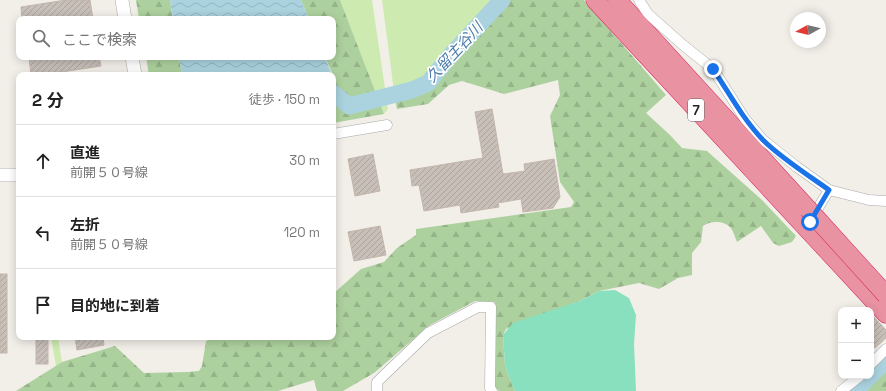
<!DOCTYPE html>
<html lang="ja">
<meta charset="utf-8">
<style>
:root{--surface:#fff;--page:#f2f2f2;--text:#222;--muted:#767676;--line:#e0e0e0}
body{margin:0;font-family:"Space Grotesk","Noto Sans JP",sans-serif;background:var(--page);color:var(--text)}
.controls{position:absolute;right:12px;bottom:12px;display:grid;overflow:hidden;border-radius:8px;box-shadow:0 2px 10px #0003}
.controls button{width:36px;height:36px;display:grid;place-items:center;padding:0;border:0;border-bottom:1px solid var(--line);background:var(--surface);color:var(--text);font:20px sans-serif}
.compass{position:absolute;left:790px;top:12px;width:36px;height:36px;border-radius:50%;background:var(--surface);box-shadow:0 2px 10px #0003;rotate:262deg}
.stop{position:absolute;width:12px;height:12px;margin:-9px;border:3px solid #1a73e8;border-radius:50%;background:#fff}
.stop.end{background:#1a73e8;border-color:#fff;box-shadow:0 1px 4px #0008}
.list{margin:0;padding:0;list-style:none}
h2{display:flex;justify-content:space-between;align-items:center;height:52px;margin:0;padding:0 16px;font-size:17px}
h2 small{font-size:13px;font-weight:400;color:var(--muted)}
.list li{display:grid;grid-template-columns:26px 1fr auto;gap:12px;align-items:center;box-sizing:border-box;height:72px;padding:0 16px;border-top:1px solid var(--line)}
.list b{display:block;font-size:15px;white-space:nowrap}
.list p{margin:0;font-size:13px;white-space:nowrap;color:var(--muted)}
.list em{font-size:13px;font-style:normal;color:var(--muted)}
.icon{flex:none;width:22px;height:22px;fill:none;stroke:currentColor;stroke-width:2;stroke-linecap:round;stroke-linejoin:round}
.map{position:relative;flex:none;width:886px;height:391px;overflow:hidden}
.search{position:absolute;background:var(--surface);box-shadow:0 2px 10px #0003;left:16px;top:16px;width:320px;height:44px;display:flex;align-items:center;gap:10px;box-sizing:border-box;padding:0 14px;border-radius:8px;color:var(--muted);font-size:15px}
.panel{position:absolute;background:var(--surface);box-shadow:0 2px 10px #0003;left:16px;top:72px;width:320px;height:268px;border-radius:8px}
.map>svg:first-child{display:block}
.grass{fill:#cdebb0}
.forest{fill:url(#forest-firs)}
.pitch{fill:#88e0be}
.water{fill:url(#water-waves)}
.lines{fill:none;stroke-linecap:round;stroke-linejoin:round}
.river{stroke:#aad3df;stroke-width:17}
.building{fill:url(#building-hatch);stroke:#c4b6ab}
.minor-casing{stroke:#a9a9a9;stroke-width:11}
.tertiary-casing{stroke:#a9a9a9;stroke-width:14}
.motorway-casing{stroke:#dc2a67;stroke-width:19}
.minor{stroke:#fff;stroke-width:10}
.tertiary{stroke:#fff;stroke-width:13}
.motorway{stroke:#e892a2;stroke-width:18}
.motorway-bridge-casing{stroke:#dc2a67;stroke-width:19;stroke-linecap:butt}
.motorway-bridge{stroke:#e892a2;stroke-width:18}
.route{stroke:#1a73e8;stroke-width:5}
.labels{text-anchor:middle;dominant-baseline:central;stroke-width:3.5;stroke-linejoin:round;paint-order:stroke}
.shield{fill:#fff;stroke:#646464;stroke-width:1}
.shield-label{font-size:13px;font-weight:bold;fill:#222}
.water-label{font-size:15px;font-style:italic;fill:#4a7aab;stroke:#fff}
</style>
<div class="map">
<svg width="886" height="391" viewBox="0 0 886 391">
<defs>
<pattern id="forest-firs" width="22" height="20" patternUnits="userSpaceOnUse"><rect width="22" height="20" fill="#add19e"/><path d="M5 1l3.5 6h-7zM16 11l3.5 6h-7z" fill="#95b388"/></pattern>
<pattern id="water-waves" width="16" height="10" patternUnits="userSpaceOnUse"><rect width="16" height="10" fill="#aad3df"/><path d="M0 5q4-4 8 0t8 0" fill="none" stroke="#92b5bf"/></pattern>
<pattern id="building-hatch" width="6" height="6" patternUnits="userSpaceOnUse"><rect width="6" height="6" fill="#c7bfb8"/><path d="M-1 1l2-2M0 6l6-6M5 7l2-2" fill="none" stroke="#aba49e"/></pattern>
</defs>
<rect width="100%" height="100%" fill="#f2efe9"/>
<g class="grass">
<polygon points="340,0 372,0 388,109 384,114"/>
<polygon points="382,0 492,0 424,79 418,83 410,85 411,96 395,99"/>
<polygon points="51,337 58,337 62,362 56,366"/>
</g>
<g class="forest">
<polygon points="136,0 170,0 173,19 139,19"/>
<polygon points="301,0 340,0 384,114 333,123 333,75 325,57 333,57 333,19 309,19"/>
<path d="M509,0H584L666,95L646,113L670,135L682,148L707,151L762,200L796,236L792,242L779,246L773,243L761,226L737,242C735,237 733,230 730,227C723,220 710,221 703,226L701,242L692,253V275L678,278L659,289L639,283L599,291L580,301L506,329L503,335L505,366L513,387L515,391H499L495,388V302L475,301L430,325L374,373L343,391H317L314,380L278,391H16L62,362L115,346L144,373L187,372L199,371L202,366L206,341L214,337H333V294L361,269L384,262L397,248L416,235V229L571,207L574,202L560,182L550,116L560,95L558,80L504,94L462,81L449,85L428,104L397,109L395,99L413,96L430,87Z"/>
<polygon points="146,57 179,57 182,75 149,75"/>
<polygon points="886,364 886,391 846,391 868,376 871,376 871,374"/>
</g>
<polygon class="pitch" points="615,290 629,298 636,315 634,344 636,391 515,391 513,387 505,366 503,335 513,323 580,301 599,291"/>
<g class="water">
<polygon points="170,0 301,0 309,19 173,19"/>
<polygon points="179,57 325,57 332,75 182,75"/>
</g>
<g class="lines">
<g class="river">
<polyline points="333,93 349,106 412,90 428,83 450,56 502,0"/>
<polyline points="871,375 886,360"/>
<polyline points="855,391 870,376"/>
</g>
</g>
<g class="building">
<polygon points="66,0 90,0 93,19 22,19 21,7"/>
<polygon points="29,57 99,57 101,66 42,75 31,75"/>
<polygon points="492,109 503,174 525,171 524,164 554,159 560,197 553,208 523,212 521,199 498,203 499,207 461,213 460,205 424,211 419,185 412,186 410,170 483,158 475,112"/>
<polygon points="373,154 380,191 355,196 348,159"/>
<polygon points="380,226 386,255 354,261 348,232"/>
<rect x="0" y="274" width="7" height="79"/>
<polygon points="871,314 886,330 886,338 875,348 871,343"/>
<rect x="36" y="337" width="12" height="27"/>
<polygon points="75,337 103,337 104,345 77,350"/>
</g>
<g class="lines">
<defs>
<g id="minor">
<polyline points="639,0 648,14 683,45 713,69 745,119 763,140 797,167 829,190 812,218"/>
<polyline points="333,134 387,125"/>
<polyline points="829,190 869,200 886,201"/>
<polyline points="871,364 886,349"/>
<polyline points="377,391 377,382 428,333 478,307 491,307 490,388 492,391"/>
<polyline points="841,391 860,376"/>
</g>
<g id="tertiary">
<polyline points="122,0 125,19"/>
<polyline points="132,57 135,75"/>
<polyline points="0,175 19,175"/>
</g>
<g id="motorway">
<polyline points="595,0 886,314"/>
<polyline points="617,0 808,209"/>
</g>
</defs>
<use href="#minor" class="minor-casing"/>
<use href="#tertiary" class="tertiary-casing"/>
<use href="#motorway" class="motorway-casing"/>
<use href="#minor" class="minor"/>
<use href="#tertiary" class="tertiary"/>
<use href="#motorway" class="motorway"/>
<defs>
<polyline id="motorway-bridge" points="808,209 886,295"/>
</defs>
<use href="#motorway-bridge" class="motorway-bridge-casing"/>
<use href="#motorway-bridge" class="motorway-bridge"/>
</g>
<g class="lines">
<path class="route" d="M713,69C729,93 743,119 763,140C781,158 808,175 829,190L810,222"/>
</g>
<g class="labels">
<rect class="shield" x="688" y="99" width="16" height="22" rx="3"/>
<g class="shield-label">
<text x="696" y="110">7</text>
</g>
<g class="water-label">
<text transform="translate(454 52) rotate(-47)">久留主谷川</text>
</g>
</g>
</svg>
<div class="controls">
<button>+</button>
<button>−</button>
</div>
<svg class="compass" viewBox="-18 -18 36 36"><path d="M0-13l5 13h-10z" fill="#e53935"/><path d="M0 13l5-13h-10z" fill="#767676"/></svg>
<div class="stop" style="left:810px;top:222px"></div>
<div class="stop end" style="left:713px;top:69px"></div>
<div class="search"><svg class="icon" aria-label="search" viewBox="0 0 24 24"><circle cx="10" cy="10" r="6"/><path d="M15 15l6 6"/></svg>ここで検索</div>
<section class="panel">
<h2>2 分<small>徒歩 · 150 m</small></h2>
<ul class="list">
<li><svg class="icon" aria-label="ahead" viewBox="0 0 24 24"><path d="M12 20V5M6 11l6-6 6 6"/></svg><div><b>直進</b><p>前開５０号線</p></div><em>30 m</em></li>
<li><svg class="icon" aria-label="left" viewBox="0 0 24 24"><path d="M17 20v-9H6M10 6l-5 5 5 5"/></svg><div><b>左折</b><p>前開５０号線</p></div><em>120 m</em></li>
<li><svg class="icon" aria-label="arrive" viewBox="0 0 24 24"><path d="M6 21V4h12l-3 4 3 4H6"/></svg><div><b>目的地に到着</b></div></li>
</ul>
</section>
</div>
